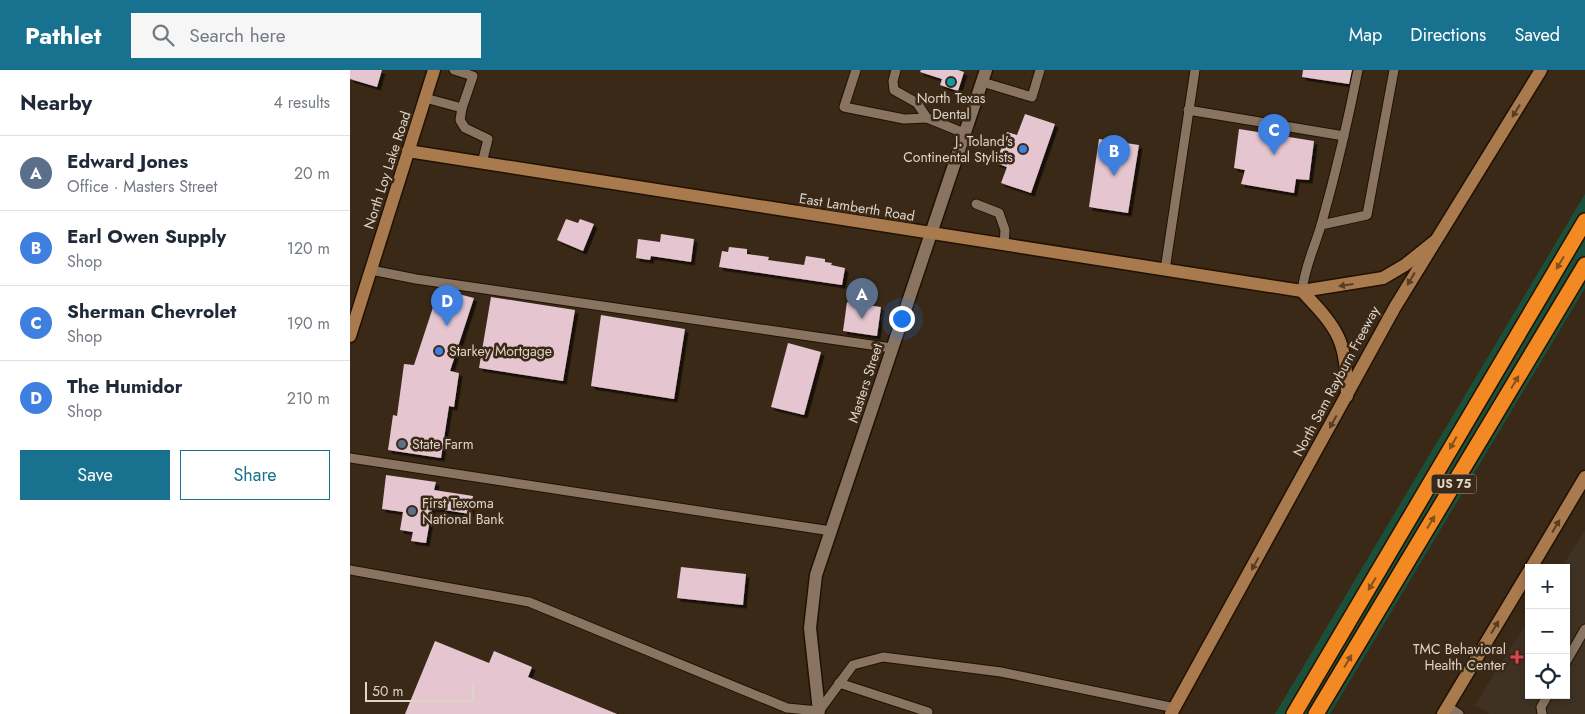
<!DOCTYPE html>
<meta charset="utf-8">
<style>
:root{--surface:#fff;--page:#f6f6f7;--text:#1f2937;--muted:#747a83;--line:#e0e1e3;--accent:#18718f}
body{margin:0;font-family:Jost,sans-serif;background:var(--page);color:var(--text)}
.controls{position:absolute;right:15px;bottom:15px;display:grid;overflow:hidden;border-radius:0px;box-shadow:0 2px 8px #0003}
.controls button{width:45px;height:45px;display:grid;place-items:center;padding:0;border:0;border-bottom:1px solid var(--line);background:var(--surface);color:var(--text);font:25px sans-serif}
.scale{position:absolute;left:15px;bottom:12px;width:109px;box-sizing:border-box;padding-left:5px;border:2px solid #dfd4c9;border-top:0;font-size:14px;line-height:18px;white-space:nowrap;color:#dfd4c9;-webkit-text-stroke:4px #3a2917;paint-order:stroke}
.you{position:absolute;left:551px;top:248px;width:18px;height:18px;margin:-12px;border:4px solid #fff;border-radius:50%;background:#1a73e8;box-shadow:0 0 0 8px #1a73e833}
.badge{display:grid;place-items:center;width:32px;height:32px;border-radius:50%;background:var(--accent);color:#fff;font-size:16px;font-weight:700}
.pin{position:absolute;translate:-50% -41px;filter:drop-shadow(0 1px 2px #0008)}
.pin::after{content:'';position:absolute;top:26px;width:18px;height:15px;background:inherit;clip-path:polygon(0 0,100% 0,50% 100%)}
.list{margin:0;padding:0;list-style:none}
h2{display:flex;justify-content:space-between;align-items:center;height:65px;margin:0;padding:0 20px;font-size:21px}
h2 small{font-size:16px;font-weight:400;color:var(--muted)}
.list li{display:grid;grid-template-columns:32px 1fr auto;gap:15px;align-items:center;box-sizing:border-box;height:75px;padding:0 20px;border-top:1px solid var(--line)}
.list b{display:block;font-size:19px;white-space:nowrap}
.list p{margin:0;font-size:16px;white-space:nowrap;color:var(--muted)}
.list em{font-size:16px;font-style:normal;color:var(--muted)}
.actions{display:flex;gap:10px;padding:15px 20px}
.actions a{flex:1;padding:11px 0;border:1px solid var(--accent);border-radius:0px;text-align:center;font-size:18px;color:var(--accent)}
.actions .main{background:var(--accent);color:#fff}
.icon{flex:none;width:28px;height:28px;fill:none;stroke:currentColor;stroke-width:2;stroke-linecap:round;stroke-linejoin:round}
.map{position:relative;flex:none;width:1235px;height:644px;overflow:hidden}
header{display:flex;align-items:center;gap:30px;box-sizing:border-box;height:70px;padding:0 25px;background:var(--accent);color:#fff}
header strong{font-size:24px}
nav{display:flex;gap:28px;margin-inline-start:auto;font-size:18px}
.search{width:350px;height:45px;background:var(--page);display:flex;align-items:center;gap:12px;box-sizing:border-box;padding:0 18px;border-radius:0px;color:var(--muted);font-size:19px}
main{display:flex}
aside{flex:1;background:var(--surface)}
.map>svg:first-child{display:block}
.medical{fill:#3f3224}
.green{fill:#1a5039}
.building{fill:#e5c5d0;filter:url(#shadow)}
.lines{fill:none;stroke-linecap:round;stroke-linejoin:round}
.lane-casing{stroke:#211102;stroke-width:11}
.street-casing{stroke:#211102;stroke-width:15}
.secondary-casing{stroke:#211102;stroke-width:15}
.highway-casing{stroke:#211102;stroke-width:18}
.lane{stroke:#887460;stroke-width:9}
.street{stroke:#887460;stroke-width:12}
.secondary{stroke:#a87a4e;stroke-width:12}
.highway{stroke:#f28923;stroke-width:15}
.oneway{fill:#563d25}
.oneway2{fill:#844f1c}
.culture-dot{fill:#0f9aa8;stroke:#3a2917;stroke-width:2}
.shop-dot{fill:#3f7fe0;stroke:#3a2917;stroke-width:2}
.service-dot{fill:#5c6f8a;stroke:#3a2917;stroke-width:2}
.health-dot{fill:#e0444e;stroke:#3a2917;stroke-width:2}
.labels{text-anchor:middle;dominant-baseline:central;stroke-width:5;stroke-linejoin:round;paint-order:stroke}
.shield{fill:#3a2917;stroke:#aea194;stroke-width:1}
.shield-label{font-size:12px;font-weight:bold;fill:#dfd4c9}
.poi-label{font-size:14px;fill:#dfd4c9;stroke:#3a2917;text-anchor:start}
.street-label{font-size:14px;fill:#dfd4c9;stroke:#3a2917}
</style>
<header>
<strong>Pathlet</strong>
<div class="search"><svg class="icon" aria-label="search" viewBox="0 0 24 24"><circle cx="10" cy="10" r="6"/><path d="M15 15l6 6"/></svg>Search here</div>
<nav><a>Map</a><a>Directions</a><a>Saved</a></nav>
</header>
<main>
<aside>
<h2>Nearby<small>4 results</small></h2>
<ul class="list">
<li><span class="badge" style="background:#5c6f8a">A</span><div><b>Edward Jones</b><p>Office · Masters Street</p></div><em>20 m</em></li>
<li><span class="badge" style="background:#3f7fe0">B</span><div><b>Earl Owen Supply</b><p>Shop</p></div><em>120 m</em></li>
<li><span class="badge" style="background:#3f7fe0">C</span><div><b>Sherman Chevrolet</b><p>Shop</p></div><em>190 m</em></li>
<li><span class="badge" style="background:#3f7fe0">D</span><div><b>The Humidor</b><p>Shop</p></div><em>210 m</em></li>
</ul>
<div class="actions"><a class="main">Save</a><a>Share</a></div>
</aside>
<div class="map">
<svg width="1235" height="644" viewBox="0 0 1235 644">
<defs>
<filter id="shadow"><feDropShadow dx="3.5" dy="3.5" stdDeviation="0" flood-color="#0009"/></filter>
</defs>
<rect width="100%" height="100%" fill="#3a2917"/>
<polygon class="medical" points="1235,460 1235,644 1139,644 1125,635 1179,549 1179,625 1216,625 1216,498 1211,498"/>
<polygon class="green" points="1235,124 1235,218 980,644 925,644"/>
<g class="building">
<polygon points="0,0 32,0 27,17 0,9"/>
<polygon points="571,0 608,0 614,2 608,21 590,15 592,9 570,2"/>
<polygon points="953,0 1002,0 999,14 952,7"/>
<polygon points="675,44 705,54 681,123 651,113 657,97 646,93 657,62 667,65"/>
<polygon points="889,59 964,71 959,110 946,109 944,123 891,114 895,100 884,98"/>
<polygon points="749,69 789,75 778,143 739,137"/>
<polygon points="216,149 228,153 230,149 244,154 233,181 207,170"/>
<polygon points="311,164 344,169 341,192 301,186 300,190 286,188 288,169 310,172"/>
<polygon points="379,177 397,179 397,184 419,187 418,190 454,195 456,186 475,189 475,192 482,193 481,195 495,198 492,215 369,197 372,181 378,182"/>
<polygon points="89,219 124,228 100,301 109,303 104,337 99,336 91,388 38,380 43,345 47,346 54,294 64,295"/>
<polygon points="141,227 225,240 213,311 129,298"/>
<polygon points="497,232 531,237 527,266 493,261"/>
<polygon points="251,245 335,259 324,329 241,316"/>
<polygon points="438,273 471,282 454,345 421,337"/>
<polygon points="36,405 86,412 84,420 123,426 120,444 82,438 76,473 61,471 63,462 50,460 53,442 32,439"/>
<polygon points="331,497 396,504 393,535 327,528"/>
<polygon points="85,571 139,593 144,581 182,597 178,607 267,644 55,644"/>
</g>
<g class="lines">
<defs>
<g id="lane">
<polyline points="506,0 494,37 554,49 577,48"/>
<polyline points="546,0 543,11 544,20 567,33 577,48 614,63"/>
<polyline points="632,12 682,27 690,0"/>
<polyline points="75,28 112,38 123,6 104,0"/>
<polyline points="112,38 110,50 115,58 138,69 132,93"/>
<polyline points="838,40 994,66"/>
<polyline points="626,134 649,143 655,160 654,175"/>
<polyline points="971,155 1017,145 1044,0"/>
<polyline points="21,200 66,209 542,278"/>
<polyline points="815,200 845,0"/>
<path d="M952,221C955,195 965,177 972,152C986,102 998,51 1008,0"/>
<polyline points="0,388 481,461"/>
<polyline points="0,500 179,532 437,638 469,641 469,644"/>
<polyline points="1216,592 1235,559"/>
<polyline points="489,613 578,642 577,644"/>
<polyline points="1098,637 1109,644"/>
<polyline points="469,641 503,595 533,587 651,602 825,638"/>
<polyline points="1192,644 1191,637 1198,625"/>
</g>
<polyline id="street" points="469,641 460,558 466,505 636,0"/>
<g id="secondary">
<polyline points="58,81 952,221 1033,208 1055,195 1085,171"/>
<path d="M952,221C990,261 996,270 997,326"/>
<polyline points="0,266 84,0"/>
<polyline points="1181,498 1235,407"/>
<polyline points="821,644 1045,237 1191,0"/>
<polyline points="1093,644 1179,501"/>
</g>
<g id="highway">
<polyline points="944,644 1235,151"/>
<polyline points="966,644 1235,195"/>
</g>
</defs>
<use href="#lane" class="lane-casing"/>
<use href="#street" class="street-casing"/>
<use href="#secondary" class="secondary-casing"/>
<use href="#highway" class="highway-casing"/>
<use href="#lane" class="lane"/>
<use href="#street" class="street"/>
<use href="#secondary" class="secondary"/>
<use href="#highway" class="highway"/>
</g>
<defs><path id="oneway-solid" d="M-6-.8H1V-3.2L6.5 0L1 3.2V.8H-6Z" transform="scale(1.25)"/></defs>
<g class="oneway">
<use href="#oneway-solid" transform="translate(1166 41) rotate(122)"/>
<use href="#oneway-solid" transform="translate(1061 209) rotate(121)"/>
<use href="#oneway-solid" transform="translate(996 215) rotate(172)"/>
<use href="#oneway-solid" transform="translate(983 352) rotate(119)"/>
<use href="#oneway-solid" transform="translate(1206 456) rotate(-59)"/>
<use href="#oneway-solid" transform="translate(905 494) rotate(119)"/>
<use href="#oneway-solid" transform="translate(1145 557) rotate(-59)"/>
</g>
<g class="oneway2">
<use href="#oneway-solid" transform="translate(1210 193) rotate(121)"/>
<use href="#oneway-solid" transform="translate(1165 312) rotate(-59)"/>
<use href="#oneway-solid" transform="translate(1103 373) rotate(119)"/>
<use href="#oneway-solid" transform="translate(1081 452) rotate(-59)"/>
<use href="#oneway-solid" transform="translate(1022 514) rotate(121)"/>
<use href="#oneway-solid" transform="translate(998 591) rotate(-59)"/>
</g>
<circle class="culture-dot" cx="601" cy="12" r="5"/>
<g class="shop-dot">
<circle cx="673" cy="79" r="5"/>
<circle cx="89" cy="281" r="5"/>
</g>
<g class="service-dot">
<circle cx="52" cy="374" r="5"/>
<circle cx="62" cy="441" r="5"/>
</g>
<path class="health-dot" d="M1164.5 579.5h5v5h5v5h-5v5h-5v-5h-5v-5h5z"/>
<g class="labels">
<rect class="shield" x="1081.5" y="404.5" width="45" height="19" rx="4"/>
<g class="shield-label">
<text x="1104" y="414">US 75</text>
</g>
<g class="poi-label">
<text x="601" y="28" text-anchor="middle">North Texas<tspan x="601" dy="16">Dental</tspan></text>
<text x="663" y="71" text-anchor="end">J. Toland's<tspan x="663" dy="16">Continental Stylists</tspan></text>
<text x="99" y="281">Starkey Mortgage</text>
<text x="62" y="374">State Farm</text>
<text x="72" y="433">First Texoma<tspan x="72" dy="16">National Bank</tspan></text>
<text x="1156" y="579" text-anchor="end">TMC Behavioral<tspan x="1156" dy="16">Health Center</tspan></text>
</g>
<g class="street-label">
<text transform="translate(37 100) rotate(-72)">North Loy Lake Road</text>
<text transform="translate(507 137) rotate(9)">East Lamberth Road</text>
<text transform="translate(986 311) rotate(-62)">North Sam Rayburn Freeway</text>
<text transform="translate(515 313) rotate(-72)">Masters Street</text>
</g>
</g>
</svg>
<div class="controls">
<button>+</button>
<button>−</button>
<button><svg class="icon" aria-label="locate" viewBox="0 0 24 24"><circle cx="12" cy="12" r="6"/><path d="M12 2v4M12 18v4M2 12h4M18 12h4"/></svg></button>
</div>
<div class="scale">50 m</div>
<div class="you"></div>
<div class="pin badge" style="left:512px;top:249px;background:#5c6f8a">A</div>
<div class="pin badge" style="left:764px;top:106px;background:#3f7fe0">B</div>
<div class="pin badge" style="left:924px;top:85px;background:#3f7fe0">C</div>
<div class="pin badge" style="left:97px;top:256px;background:#3f7fe0">D</div>
</div>
</main>
